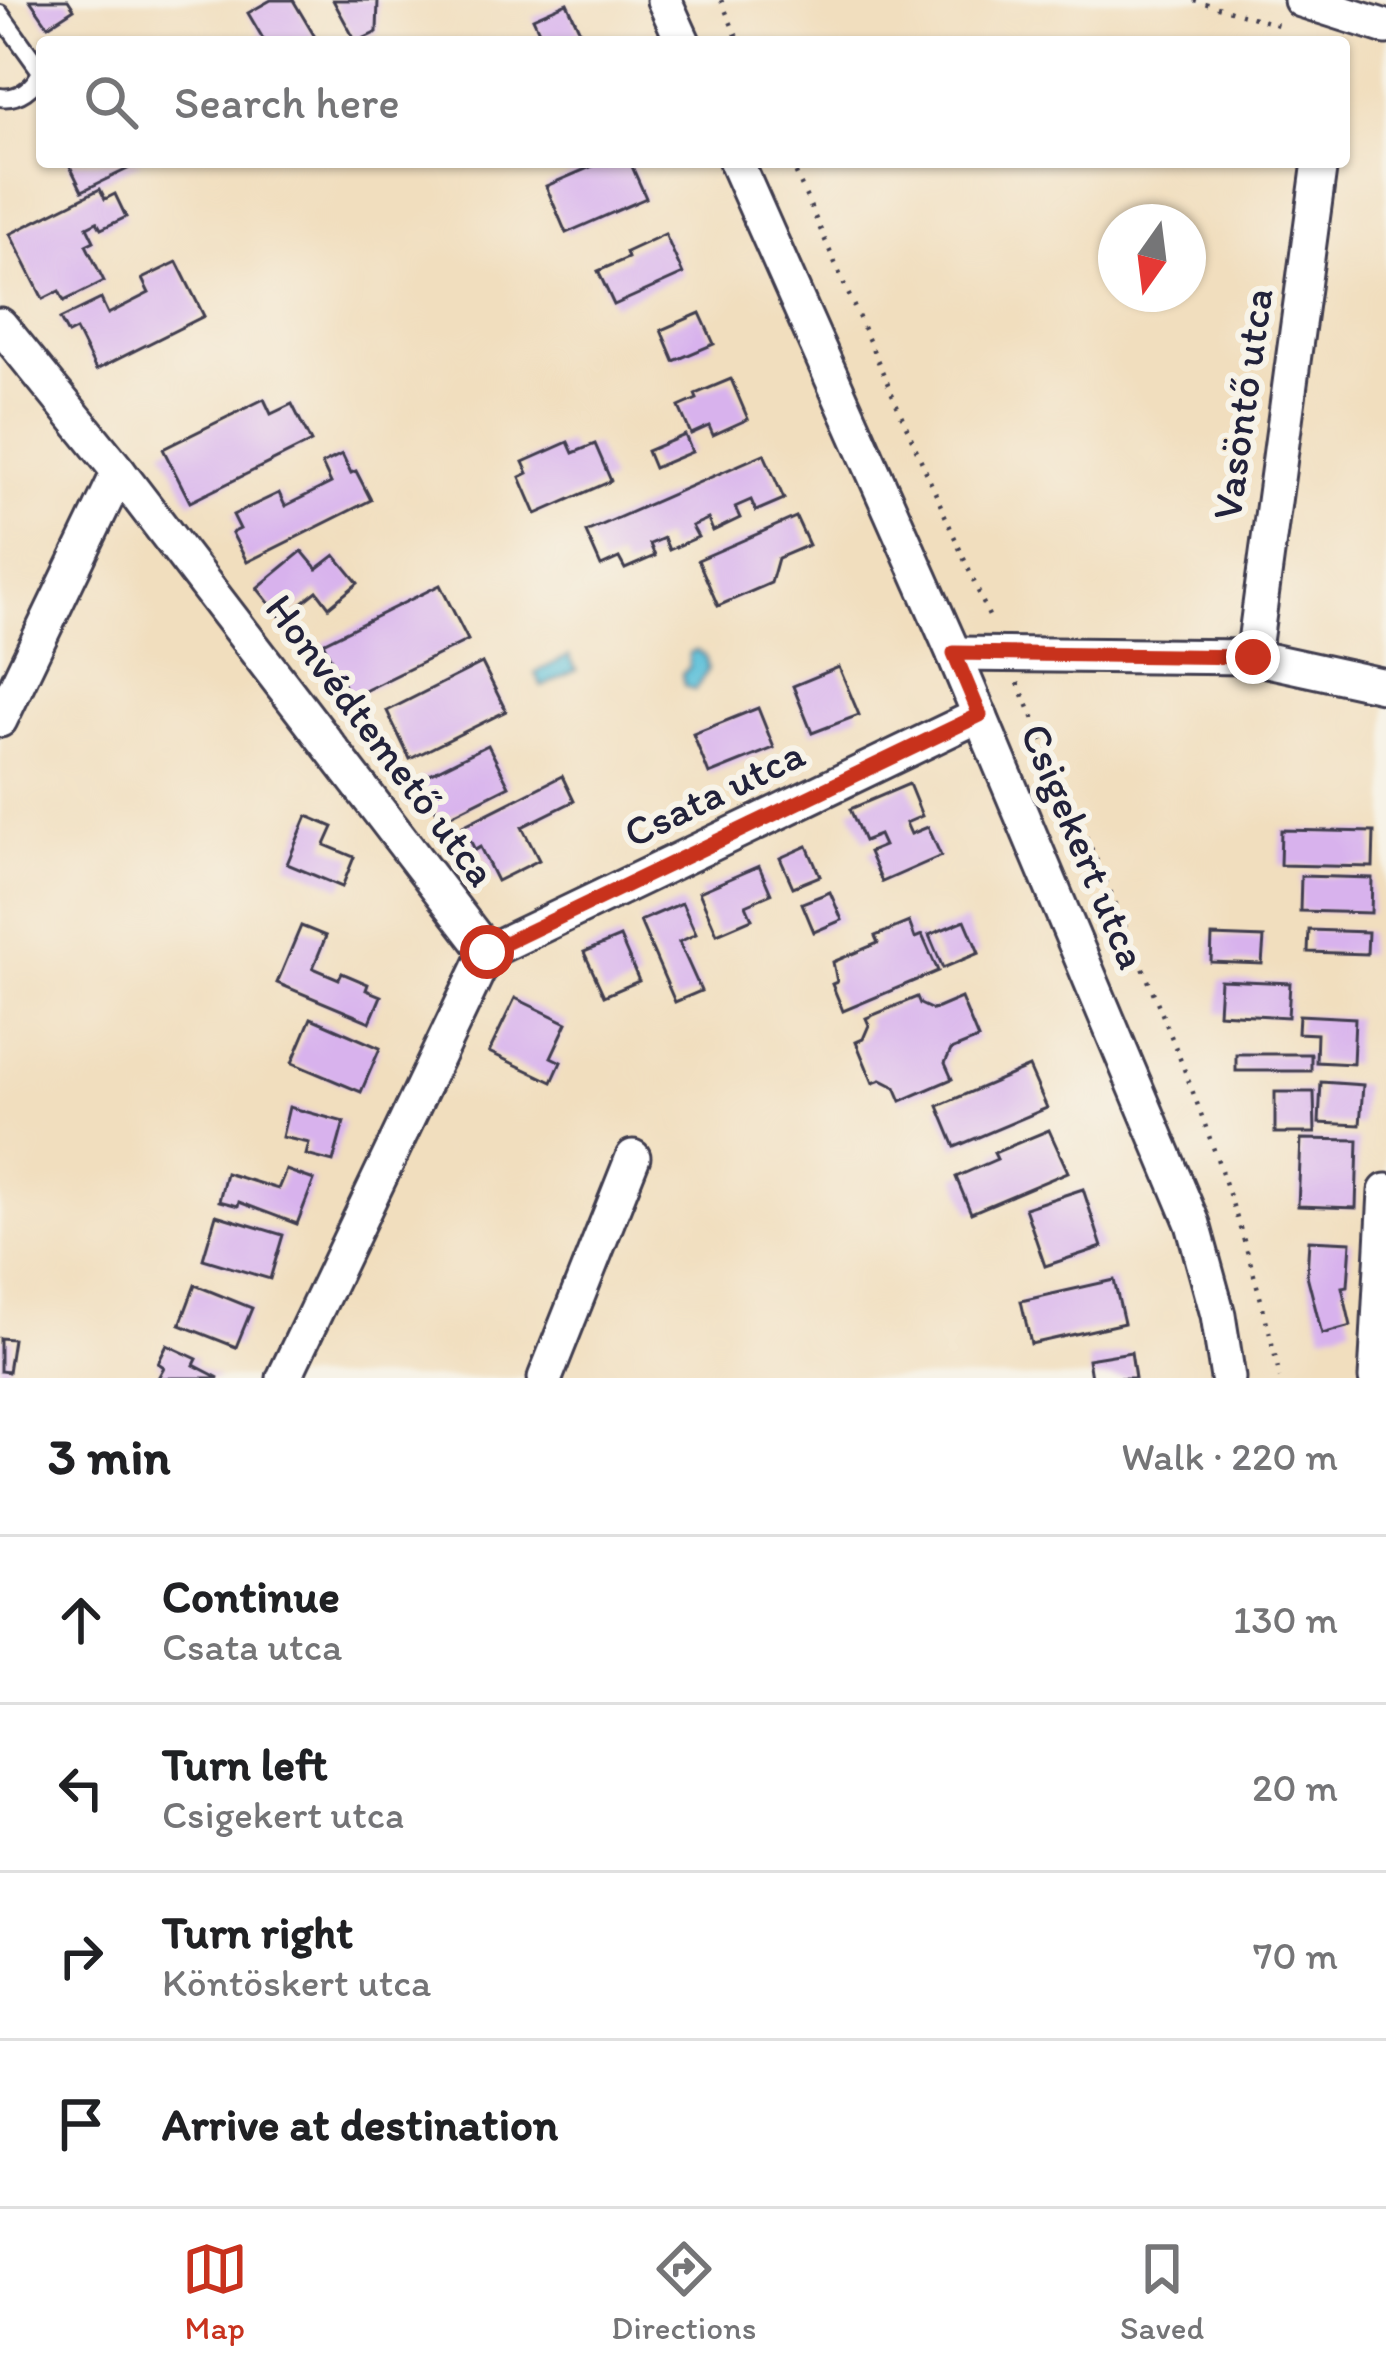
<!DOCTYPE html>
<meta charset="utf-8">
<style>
:root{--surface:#fff;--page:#f6f6f6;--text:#202124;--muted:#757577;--line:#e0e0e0;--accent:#c8321e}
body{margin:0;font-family:Itim,sans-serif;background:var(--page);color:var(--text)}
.compass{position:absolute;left:1098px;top:204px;width:108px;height:108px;border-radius:50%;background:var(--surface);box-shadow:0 3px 9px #0004;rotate:194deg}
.stop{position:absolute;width:36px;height:36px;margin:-27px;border:9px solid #c8321e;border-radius:50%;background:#fff}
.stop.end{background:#c8321e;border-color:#fff;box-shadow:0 3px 12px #0008}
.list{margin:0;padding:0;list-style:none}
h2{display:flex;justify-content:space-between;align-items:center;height:156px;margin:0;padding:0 48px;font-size:51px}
h2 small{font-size:39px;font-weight:400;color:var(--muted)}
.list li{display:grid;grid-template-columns:78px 1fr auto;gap:36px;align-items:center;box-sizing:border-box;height:168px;padding:0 48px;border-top:3px solid var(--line)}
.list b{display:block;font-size:45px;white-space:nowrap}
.list p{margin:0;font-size:39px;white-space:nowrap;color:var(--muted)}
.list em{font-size:39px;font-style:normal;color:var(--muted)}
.icon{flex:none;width:66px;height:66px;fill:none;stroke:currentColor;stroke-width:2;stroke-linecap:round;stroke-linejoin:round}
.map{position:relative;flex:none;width:1386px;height:1378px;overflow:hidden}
.search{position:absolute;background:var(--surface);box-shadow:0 3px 9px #0004;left:36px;right:36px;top:36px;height:132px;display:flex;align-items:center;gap:30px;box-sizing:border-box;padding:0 42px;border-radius:12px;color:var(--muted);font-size:45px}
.sheet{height:828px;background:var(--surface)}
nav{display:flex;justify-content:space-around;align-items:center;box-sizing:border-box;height:168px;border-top:3px solid var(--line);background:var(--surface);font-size:33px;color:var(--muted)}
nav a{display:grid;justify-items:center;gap:6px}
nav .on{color:var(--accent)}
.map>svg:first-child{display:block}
.water{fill:#5bc0d9;stroke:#3e718a;stroke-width:3}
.building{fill:#d8b2ed}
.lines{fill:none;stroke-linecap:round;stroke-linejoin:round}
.service-casing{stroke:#413e4f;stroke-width:22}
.minor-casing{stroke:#413e4f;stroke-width:39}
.path{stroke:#413e4f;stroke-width:4.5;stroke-dasharray:3 9;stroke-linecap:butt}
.service{stroke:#fff;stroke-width:16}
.minor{stroke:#fff;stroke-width:33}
.route{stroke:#c8321e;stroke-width:15}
.labels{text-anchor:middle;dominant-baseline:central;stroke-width:12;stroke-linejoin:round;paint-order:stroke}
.street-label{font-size:42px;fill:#22223b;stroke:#f7f3e8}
</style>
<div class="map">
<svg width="1386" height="1378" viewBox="0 0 1386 1378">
<rect width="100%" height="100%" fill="#f7f3e8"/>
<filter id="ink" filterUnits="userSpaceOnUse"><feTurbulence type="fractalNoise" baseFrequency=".00833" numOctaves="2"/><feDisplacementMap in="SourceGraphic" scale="24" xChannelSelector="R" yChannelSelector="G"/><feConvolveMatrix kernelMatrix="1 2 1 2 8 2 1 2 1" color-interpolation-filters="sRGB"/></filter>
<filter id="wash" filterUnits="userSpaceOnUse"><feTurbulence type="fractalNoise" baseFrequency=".004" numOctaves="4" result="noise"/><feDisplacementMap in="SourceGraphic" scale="48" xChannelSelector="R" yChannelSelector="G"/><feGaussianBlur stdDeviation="2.7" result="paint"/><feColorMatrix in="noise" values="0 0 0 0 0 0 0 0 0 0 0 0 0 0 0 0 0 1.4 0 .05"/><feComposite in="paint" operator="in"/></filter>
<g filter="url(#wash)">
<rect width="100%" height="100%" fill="#f1debe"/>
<g class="water">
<polygon points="696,650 705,656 708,669 695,690 684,685 682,674 689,668 689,653"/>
<polygon points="569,656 576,670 542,687 535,673"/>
</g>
<g id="blocks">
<g class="building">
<polygon points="30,0 68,0 74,9 48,26"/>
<polygon points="271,0 293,0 318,42 265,42 248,13"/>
<polygon points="333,0 378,0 377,32 356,42"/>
<polygon points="567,3 585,42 544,42 533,18"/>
<polygon points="68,162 142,162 82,191"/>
<polygon points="602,162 630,162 646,198 566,233 546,186"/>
<polygon points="100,189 105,199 115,194 126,217 101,229 97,222 87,227 94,241 86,245 104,281 64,301 59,291 43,299 10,234"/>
<polygon points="665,234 683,274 614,305 598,271 628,258 626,252"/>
<polygon points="177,262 204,316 96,370 76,330 68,334 60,319 101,299 108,314 149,293 142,279"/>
<polygon points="700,313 714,344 674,361 661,330"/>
<polygon points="731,379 748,419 713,435 709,426 691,434 679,407 697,399 695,394"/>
<polygon points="264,399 271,414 292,404 311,442 190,502 163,449"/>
<polygon points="685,435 692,452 654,468 647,451"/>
<polygon points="568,442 573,453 595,444 611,481 536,514 520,477 528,473 523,462"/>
<polygon points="342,454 351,473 356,471 371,500 247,562 232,533 240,529 233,515 279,493 285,506 331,483 322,464"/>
<polygon points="764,454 784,499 756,511 751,500 735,507 740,518 713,531 708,519 692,526 698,537 669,550 664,538 650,544 655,556 625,569 619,558 601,566 586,532"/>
<polygon points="796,517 809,545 778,558 771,583 718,606 698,560"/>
<polygon points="302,551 317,569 335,555 358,583 329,607 317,591 282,619 257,588"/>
<polygon points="440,585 468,640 350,698 323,643"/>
<polygon points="482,663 506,711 410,759 387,711"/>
<polygon points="839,667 859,715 812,733 793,686"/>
<polygon points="758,708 774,748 709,774 693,734"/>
<polygon points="488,745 509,786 441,820 420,779"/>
<polygon points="562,776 574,801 522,827 539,860 497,881 480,847 475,850 463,826"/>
<polygon points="909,784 922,816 906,823 911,834 928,827 941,856 882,882 869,852 884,846 879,835 864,841 850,809"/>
<polygon points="307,816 333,827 325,845 354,857 342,887 287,864"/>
<polygon points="1281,830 1374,832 1373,867 1280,865"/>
<polygon points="807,846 820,876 793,887 780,858"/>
<polygon points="759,866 771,894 746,905 752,919 717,934 699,892"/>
<polygon points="1301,876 1372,878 1371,913 1300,911"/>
<polygon points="830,892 842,920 814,932 802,903"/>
<polygon points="682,903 696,934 679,942 701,991 675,1002 640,921"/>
<polygon points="965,920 979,953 943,968 929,935"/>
<polygon points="909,922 915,938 922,935 938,971 843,1011 832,984 837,982 833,962 878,943 875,936"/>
<polygon points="301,926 326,936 313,968 339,979 342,973 368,984 366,990 381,996 370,1022 277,983"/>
<polygon points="1309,930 1368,932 1367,954 1308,952"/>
<polygon points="1212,936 1264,938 1262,964 1211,962"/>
<polygon points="620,937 639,981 604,996 584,952"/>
<polygon points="1220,980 1290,983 1288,1017 1218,1013"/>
<polygon points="917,997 920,1004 933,1010 961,998 978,1039 951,1050 945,1063 952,1079 901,1101 895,1087 881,1080 873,1083 856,1042 863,1039 869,1025 866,1018"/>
<polygon points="515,998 567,1023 551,1057 561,1062 552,1082 489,1052"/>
<polygon points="1299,1015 1355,1018 1353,1064 1316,1062 1317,1034 1298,1033"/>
<polygon points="311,1018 380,1048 361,1092 292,1063"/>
<rect x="1236" y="1054" width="75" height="17"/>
<polygon points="1029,1067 1047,1108 955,1147 938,1106"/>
<polygon points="1321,1082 1363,1085 1360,1125 1319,1123"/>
<polygon points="1275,1092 1314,1092 1315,1133 1275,1133"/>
<polygon points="289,1107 344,1122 333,1162 306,1155 309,1143 282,1137"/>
<polygon points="1049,1130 1068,1172 971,1213 956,1177 997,1159 994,1153"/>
<polygon points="1301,1139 1358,1140 1356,1208 1298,1206"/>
<polygon points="286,1170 314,1180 297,1224 239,1202 238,1206 219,1201 226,1173 278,1189"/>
<polygon points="1083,1189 1102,1247 1045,1266 1025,1208"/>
<polygon points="216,1215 283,1235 270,1279 203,1259"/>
<polygon points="1309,1240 1351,1242 1348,1286 1342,1287 1351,1326 1322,1334 1307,1275"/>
<polygon points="1114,1280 1124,1323 1031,1344 1021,1301"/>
<polygon points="195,1285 252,1308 236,1347 180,1325"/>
<polygon points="0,1338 13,1339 8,1372 0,1371"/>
<polygon points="167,1345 197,1359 194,1365 219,1378 158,1378 164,1367 158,1363"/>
<polygon points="1131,1352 1135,1378 1091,1378 1088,1359"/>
</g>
</g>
</g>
<g filter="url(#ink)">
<use href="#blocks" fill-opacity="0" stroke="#413e4f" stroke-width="3"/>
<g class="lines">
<defs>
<path id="service" d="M0,14L41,71C35,87 18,100 0,97"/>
<g id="minor">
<polyline points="664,0 683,42"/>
<polyline points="1301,0 1386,27"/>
<polyline points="736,162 954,654 1193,1224 1218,1315 1228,1378"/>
<polyline points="0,325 119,472 487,952 284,1378"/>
<polyline points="954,654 1253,657 1386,686"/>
<polyline points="1253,657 1320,162"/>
<polyline points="0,720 119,472"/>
<polyline points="487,952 980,715"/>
<polyline points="545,1378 633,1157"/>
<polyline points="1376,1378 1386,1191"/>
</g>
</defs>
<use href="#service" class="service-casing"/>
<use href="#minor" class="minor-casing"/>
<g class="path">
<polyline points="721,0 739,42"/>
<polyline points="1194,0 1285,27"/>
<polyline points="791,162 992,623"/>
<path d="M1018,683C1117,909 1227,1135 1280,1378"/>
</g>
<use href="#service" class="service"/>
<use href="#minor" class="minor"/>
</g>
</g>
<g class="lines" filter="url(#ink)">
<polyline class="route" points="487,952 980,715 954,653 1253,657"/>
</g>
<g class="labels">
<g class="street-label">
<text transform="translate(1242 404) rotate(-82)">Vasöntő utca</text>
<text transform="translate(381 740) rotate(53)">Honvédtemető utca</text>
<text transform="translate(714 793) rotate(-26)">Csata utca</text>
<text transform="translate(1084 846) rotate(67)">Csigekert utca</text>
</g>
</g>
</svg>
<svg class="compass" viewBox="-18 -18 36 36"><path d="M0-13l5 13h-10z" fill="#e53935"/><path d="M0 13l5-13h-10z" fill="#757577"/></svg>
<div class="stop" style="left:487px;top:952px"></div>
<div class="stop end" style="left:1253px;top:657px"></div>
<div class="search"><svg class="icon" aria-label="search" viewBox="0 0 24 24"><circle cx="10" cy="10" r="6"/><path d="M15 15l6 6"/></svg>Search here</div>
</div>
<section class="sheet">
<h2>3 min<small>Walk · 220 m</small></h2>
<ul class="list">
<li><svg class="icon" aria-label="ahead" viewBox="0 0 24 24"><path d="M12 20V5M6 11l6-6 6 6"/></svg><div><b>Continue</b><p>Csata utca</p></div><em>130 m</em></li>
<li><svg class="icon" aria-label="left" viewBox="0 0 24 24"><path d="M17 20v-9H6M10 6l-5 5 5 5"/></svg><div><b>Turn left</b><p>Csigekert utca</p></div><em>20 m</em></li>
<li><svg class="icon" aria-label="right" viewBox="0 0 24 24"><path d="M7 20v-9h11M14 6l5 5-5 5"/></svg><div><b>Turn right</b><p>Köntöskert utca</p></div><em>70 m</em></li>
<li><svg class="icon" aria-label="arrive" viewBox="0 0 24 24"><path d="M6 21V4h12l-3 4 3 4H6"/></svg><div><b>Arrive at destination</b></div></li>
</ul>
</section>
<nav>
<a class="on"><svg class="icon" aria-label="map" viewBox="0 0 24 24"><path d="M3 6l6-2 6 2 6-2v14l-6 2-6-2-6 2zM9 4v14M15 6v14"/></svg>Map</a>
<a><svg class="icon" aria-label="directions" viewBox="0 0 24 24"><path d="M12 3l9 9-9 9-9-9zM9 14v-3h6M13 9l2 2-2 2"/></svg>Directions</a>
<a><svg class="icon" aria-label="saved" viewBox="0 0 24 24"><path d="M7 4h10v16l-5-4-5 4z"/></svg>Saved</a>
</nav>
